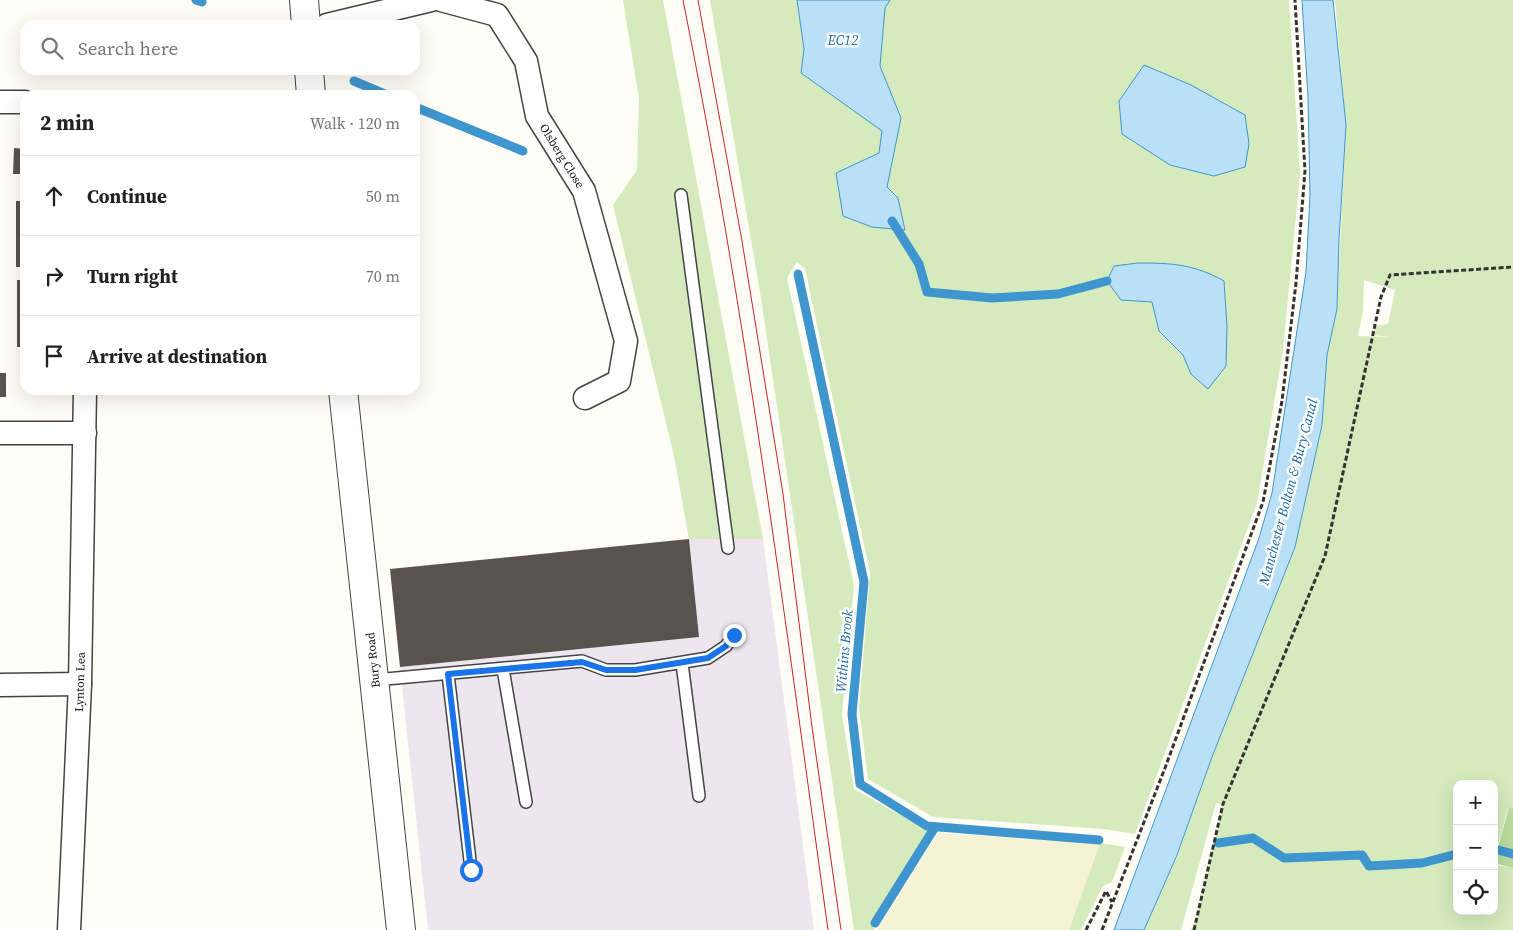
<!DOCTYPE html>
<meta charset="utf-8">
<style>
:root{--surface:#fff;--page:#f6f6f6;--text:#222;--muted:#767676;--line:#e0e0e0}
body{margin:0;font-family:"Source Serif 4",serif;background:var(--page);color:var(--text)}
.controls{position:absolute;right:15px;bottom:15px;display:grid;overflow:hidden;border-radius:10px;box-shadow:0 5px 20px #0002}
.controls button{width:45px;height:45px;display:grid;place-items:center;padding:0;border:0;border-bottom:1px solid var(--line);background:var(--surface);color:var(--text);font:25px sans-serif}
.stop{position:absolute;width:15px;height:15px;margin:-11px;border:4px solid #1a73e8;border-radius:50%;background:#fff}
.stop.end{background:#1a73e8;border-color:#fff;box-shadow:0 1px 5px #0008}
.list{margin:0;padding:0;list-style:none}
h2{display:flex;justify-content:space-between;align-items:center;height:65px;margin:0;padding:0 20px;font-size:21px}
h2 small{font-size:16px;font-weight:400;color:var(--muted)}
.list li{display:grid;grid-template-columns:32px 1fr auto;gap:15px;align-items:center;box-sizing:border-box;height:80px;padding:0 20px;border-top:1px solid var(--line)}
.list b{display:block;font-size:19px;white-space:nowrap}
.list em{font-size:16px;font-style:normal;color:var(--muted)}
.icon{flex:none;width:28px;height:28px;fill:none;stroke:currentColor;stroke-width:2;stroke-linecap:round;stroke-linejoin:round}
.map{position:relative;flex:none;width:1513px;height:930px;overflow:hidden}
.search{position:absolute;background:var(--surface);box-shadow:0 5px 20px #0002;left:20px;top:20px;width:400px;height:55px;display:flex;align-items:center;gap:12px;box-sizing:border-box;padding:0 18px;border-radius:15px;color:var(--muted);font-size:19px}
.panel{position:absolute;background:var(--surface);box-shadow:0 5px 20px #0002;left:20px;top:90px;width:400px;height:305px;border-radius:15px}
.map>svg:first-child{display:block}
.industrial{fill:#eee6ef}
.farmland{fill:#f6f3d4}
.green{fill:#d5ebbd;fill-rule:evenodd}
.forest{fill:#b9dc9c}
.water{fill:#b9e0f7;stroke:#3f96cf}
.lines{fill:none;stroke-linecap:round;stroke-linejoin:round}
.stream{stroke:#3f96cf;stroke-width:9}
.building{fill:#5a524d}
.service-casing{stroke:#444;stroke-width:14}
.minor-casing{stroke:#444;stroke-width:25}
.tertiary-casing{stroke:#444;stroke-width:30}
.path{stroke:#333;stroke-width:3;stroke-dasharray:5 2.5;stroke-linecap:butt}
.service{stroke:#fff;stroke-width:11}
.minor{stroke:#fff;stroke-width:22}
.tertiary{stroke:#fff;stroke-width:28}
.tram{stroke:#c4262e;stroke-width:1}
.route{stroke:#1a73e8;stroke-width:6}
.labels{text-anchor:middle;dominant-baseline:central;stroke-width:5;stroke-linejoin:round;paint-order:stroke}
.street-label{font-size:12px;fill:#111;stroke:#fff}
.water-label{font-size:14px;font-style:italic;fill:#1768a6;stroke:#fff}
</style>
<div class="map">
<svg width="1513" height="930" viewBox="0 0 1513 930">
<rect width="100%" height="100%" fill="#fffdf5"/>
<polygon class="industrial" points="689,539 763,539 814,930 428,930 400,667 699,637"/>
<polygon class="farmland" points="938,833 1100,843 1069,930 877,930"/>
<g class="green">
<polygon points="623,0 663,0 763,539 689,539 674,456 613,205 637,170 639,99"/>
<polygon points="710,0 1289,0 1300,174 1283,350 1257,503 1135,834 1104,829 933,817 868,779 859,709 870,573 805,269 797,262 787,278 854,586 842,714 854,789 929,831 873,920 874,930 854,930 761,298"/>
<path d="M1335,0H1513V809L1508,808L1494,860V784H1457V871L1454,872H1457V911H1494V865L1513,868V930H1191L1196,919L1223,805L1216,803L1181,930H1144L1177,855L1212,757L1295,547L1322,425L1327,355L1337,309L1346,125ZM1364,280L1395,290L1388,324L1375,326L1373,335L1389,337L1358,336L1363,311Z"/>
<polygon points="1100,843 1125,847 1112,882 1103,886 1081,930 1069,930"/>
</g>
<polygon class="forest" points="1509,807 1513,809 1513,868 1494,863"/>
<g class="water">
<polygon points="797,0 890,0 885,8 880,66 901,118 887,187 898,198 905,230 872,227 843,216 836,173 879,153 882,131 801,73 804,49"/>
<polygon points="1302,0 1333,0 1346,125 1339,239 1337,309 1327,355 1322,425 1295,547 1212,757 1177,855 1144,930 1114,930 1259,538 1272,493 1306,272 1310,196 1308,98"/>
<polygon points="1144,65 1191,85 1245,115 1249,144 1245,167 1214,176 1170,165 1122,134 1119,101"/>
<path d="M1138,263C1171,263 1194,264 1224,281L1227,326L1226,366L1208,389L1191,374L1183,355L1159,331L1152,302L1121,300L1107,281L1114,266Z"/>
</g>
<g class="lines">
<g class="stream">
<polyline points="196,0 202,2"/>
<polyline points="354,81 387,95"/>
<polyline points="415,107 523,151"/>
<polyline points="892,221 919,264 927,292 992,298 1058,294 1107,281"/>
<polyline points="798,274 864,582 852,714 860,784 927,826 1099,840"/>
<polyline points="1218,843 1253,838 1284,858 1362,855 1369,866 1422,863 1457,854"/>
<polyline points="1494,849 1513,854"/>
<polyline points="875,923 935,827"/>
</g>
</g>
<g class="building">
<polygon points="14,148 25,149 25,174 13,174"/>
<rect x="16" y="201" width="9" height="66"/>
<rect x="17" y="280" width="8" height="67"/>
<rect x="0" y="373" width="6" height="24"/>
<polygon points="689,539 699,637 400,667 390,569"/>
</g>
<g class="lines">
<defs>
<g id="service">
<polyline points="681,195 728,548"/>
<polyline points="682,663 699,796"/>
<polyline points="503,669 526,802"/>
<polyline points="448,674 471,869"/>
<polyline points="375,680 582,661 606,670 635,670 708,658 726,646 734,635"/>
</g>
<g id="minor">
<polyline points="441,0 497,15 526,61 537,116 584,191 626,341 619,381 585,398"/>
<polyline points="327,25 431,0"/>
<polyline points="0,102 25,102"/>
<polyline points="0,433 85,433"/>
<polyline points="0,685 80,684"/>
<polyline points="69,930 80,684 85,390"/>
</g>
<g id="tertiary">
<polyline points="304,0 306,25"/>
<polyline points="309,70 311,95"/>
<polyline points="343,390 401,930"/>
</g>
</defs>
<use href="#service" class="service-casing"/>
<use href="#minor" class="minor-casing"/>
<use href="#tertiary" class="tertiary-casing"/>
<g class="path">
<polyline points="1086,930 1106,891 1112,902"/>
<polyline points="1102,930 1165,768 1263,502 1282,401 1296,283 1305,171 1295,0"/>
<polyline points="1194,930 1223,804 1325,556 1381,297 1390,275 1513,267"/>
</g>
<use href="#service" class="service"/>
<use href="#minor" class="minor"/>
<use href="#tertiary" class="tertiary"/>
<g class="tram">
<path d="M683,0C745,308 785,619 828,930"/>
<polyline points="698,0 742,241 783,494 812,727 841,930"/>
</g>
</g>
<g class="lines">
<polyline class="route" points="471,870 448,674 582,662 606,670 635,670 708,658 726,646 734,635"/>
</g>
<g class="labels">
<g class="street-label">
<text transform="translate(562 156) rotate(58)">Olsberg Close</text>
<text transform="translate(373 660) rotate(-96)">Bury Road</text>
<text transform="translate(80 682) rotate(-88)">Lynton Lea</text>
</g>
<g class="water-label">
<text x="843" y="40">EC12</text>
<text transform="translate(1288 492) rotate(-75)">Manchester Bolton &amp; Bury Canal</text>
<text transform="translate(844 651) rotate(-85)">Withins Brook</text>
</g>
</g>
</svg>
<div class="controls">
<button>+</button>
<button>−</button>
<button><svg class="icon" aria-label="locate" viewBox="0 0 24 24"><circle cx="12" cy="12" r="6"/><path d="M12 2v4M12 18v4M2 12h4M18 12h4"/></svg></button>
</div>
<div class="stop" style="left:471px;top:870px"></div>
<div class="stop end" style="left:734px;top:635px"></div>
<div class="search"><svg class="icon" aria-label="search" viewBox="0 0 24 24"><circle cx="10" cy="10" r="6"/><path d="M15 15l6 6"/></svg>Search here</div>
<section class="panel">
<h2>2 min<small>Walk · 120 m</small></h2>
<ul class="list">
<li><svg class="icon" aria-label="ahead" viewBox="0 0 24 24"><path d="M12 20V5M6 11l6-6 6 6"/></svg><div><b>Continue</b></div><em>50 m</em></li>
<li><svg class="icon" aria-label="right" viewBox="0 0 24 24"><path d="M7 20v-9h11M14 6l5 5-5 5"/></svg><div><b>Turn right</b></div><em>70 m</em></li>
<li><svg class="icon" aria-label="arrive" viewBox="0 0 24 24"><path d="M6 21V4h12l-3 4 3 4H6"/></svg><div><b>Arrive at destination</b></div></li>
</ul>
</section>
</div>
